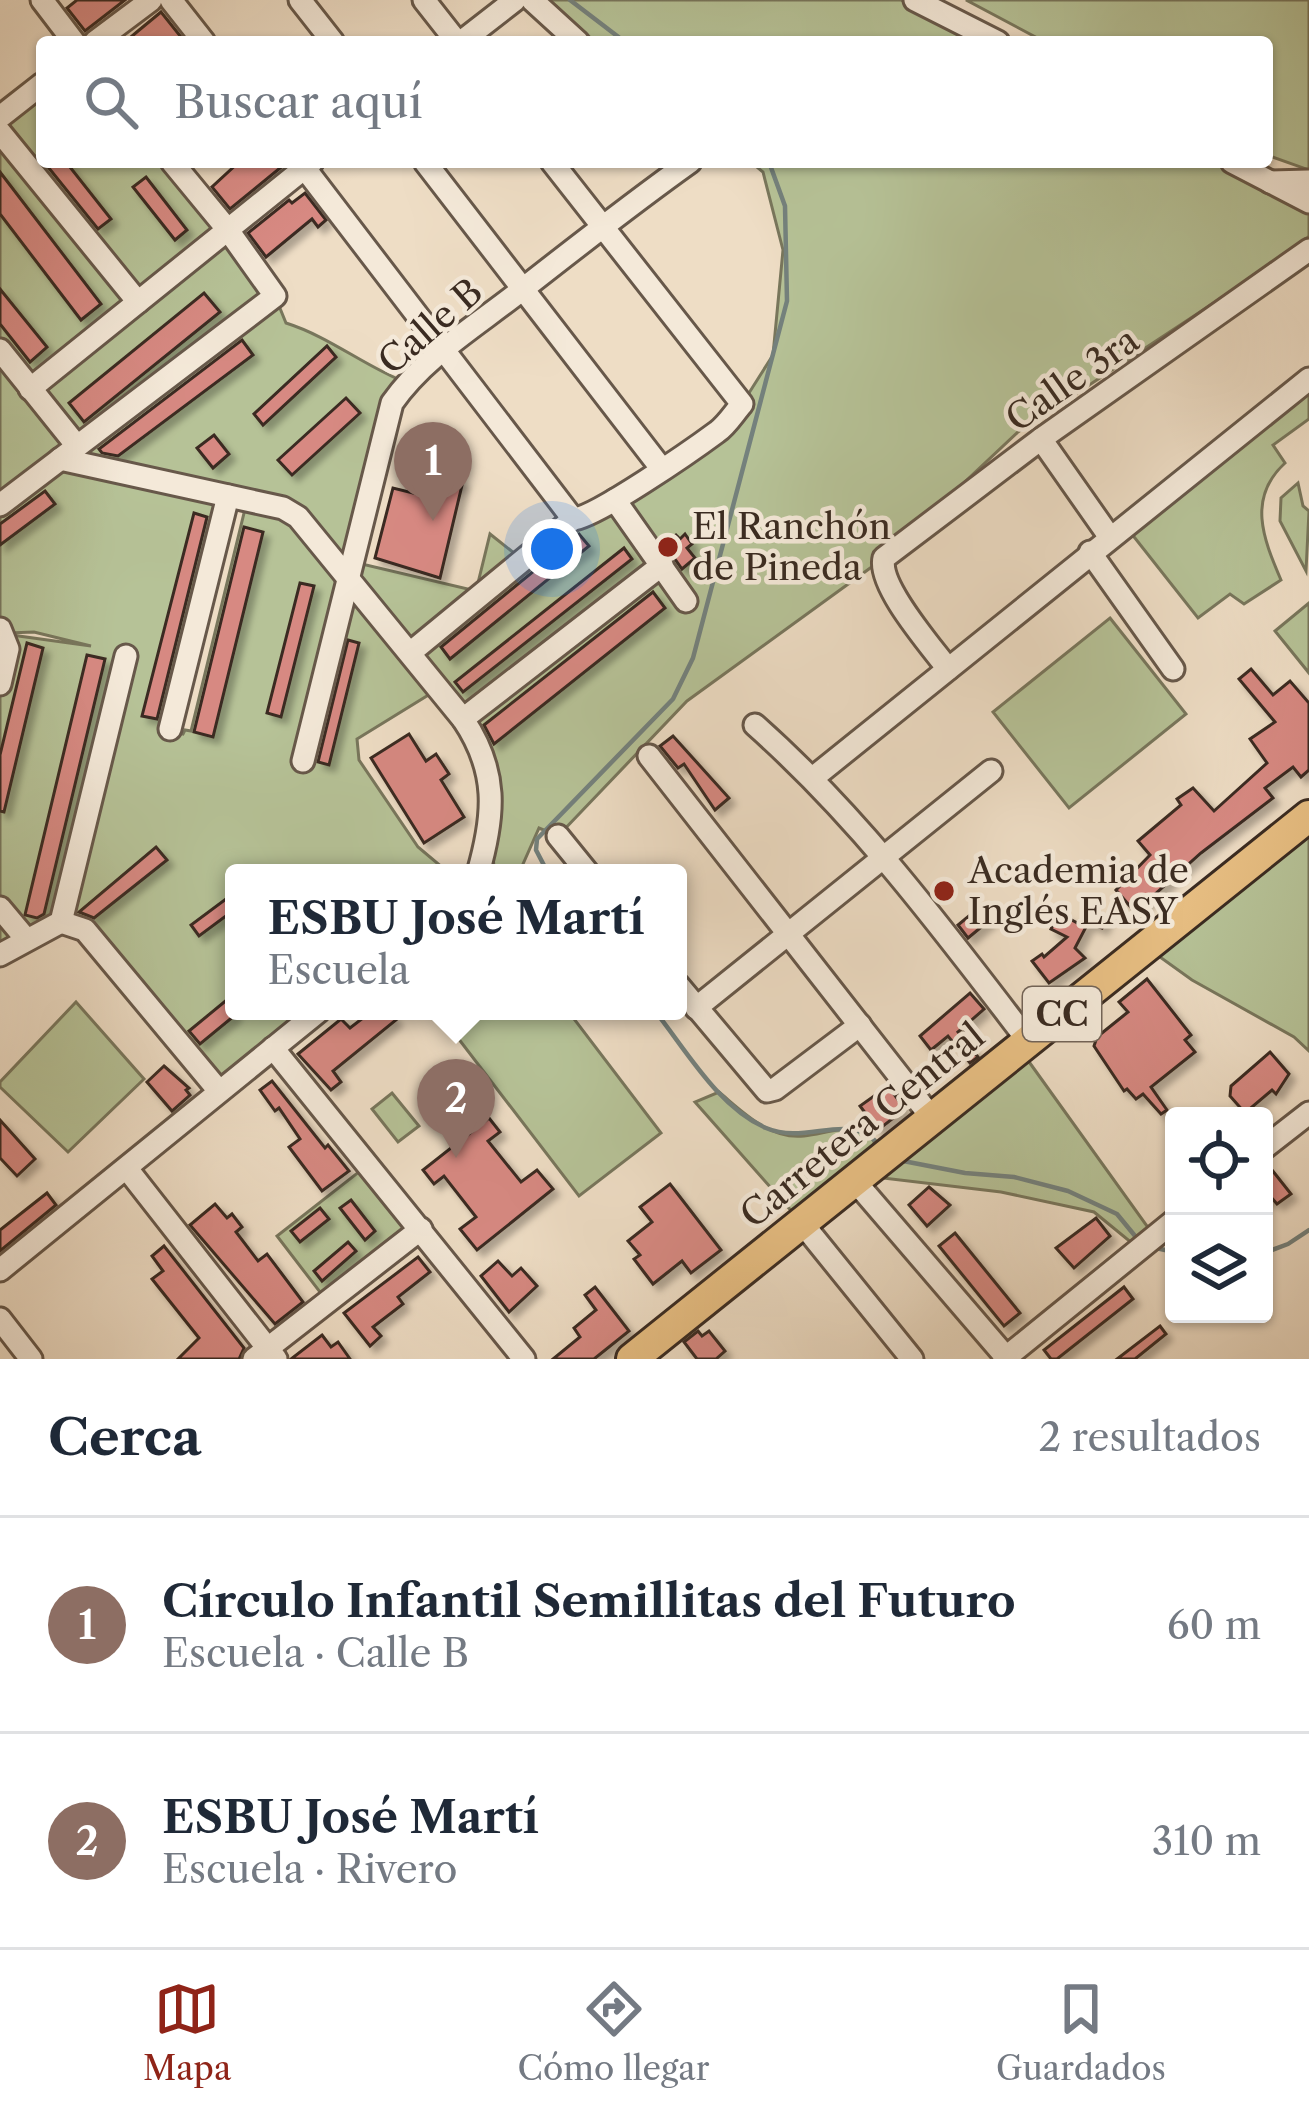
<!DOCTYPE html>
<html lang="es">
<meta charset="utf-8">
<style>
:root{--surface:#fff;--page:#f2f2f3;--text:#1f2937;--muted:#747a83;--line:#e0e1e3;--accent:#8f2418}
body{margin:0;font-family:"Libre Caslon Text",serif;background:var(--page);color:var(--text)}
.controls{position:absolute;right:36px;bottom:36px;display:grid;overflow:hidden;border-radius:12px;box-shadow:0 3px 9px #0004}
.controls button{width:108px;height:108px;display:grid;place-items:center;padding:0;border:0;border-bottom:3px solid var(--line);background:var(--surface);color:var(--text);font:60px sans-serif}
.you{position:absolute;left:552px;top:549px;width:42px;height:42px;margin:-30px;border:9px solid #fff;border-radius:50%;background:#1a73e8;box-shadow:0 0 0 18px #1a73e833}
.badge{display:grid;place-items:center;width:78px;height:78px;border-radius:50%;background:var(--accent);color:#fff;font-size:39px;font-weight:700}
.pin{position:absolute;translate:-50% -99px;filter:drop-shadow(0 3px 6px #0008)}
.pin::after{content:'';position:absolute;top:63px;width:42px;height:36px;background:inherit;clip-path:polygon(0 0,100% 0,50% 100%)}
.popup{position:absolute;left:225px;top:864px;width:462px;height:156px;box-sizing:border-box;display:grid;place-content:center;border-radius:12px;background:var(--surface);filter:drop-shadow(0 3px 9px #0005);font-size:39px;white-space:nowrap;color:var(--muted)}
.popup b{font-size:45px;color:var(--text)}
.popup::after{content:'';position:absolute;left:50%;top:100%;margin-left:-24px;border:24px solid transparent;border-top-color:var(--surface)}
.list{margin:0;padding:0;list-style:none}
h2{display:flex;justify-content:space-between;align-items:center;height:156px;margin:0;padding:0 48px;font-size:51px}
h2 small{font-size:39px;font-weight:400;color:var(--muted)}
.list li{display:grid;grid-template-columns:78px 1fr auto;gap:36px;align-items:center;box-sizing:border-box;height:216px;padding:0 48px;border-top:3px solid var(--line)}
.list b{display:block;font-size:45px;white-space:nowrap}
.list p{margin:0;font-size:39px;white-space:nowrap;color:var(--muted)}
.list em{font-size:39px;font-style:normal;color:var(--muted)}
.icon{flex:none;width:66px;height:66px;fill:none;stroke:currentColor;stroke-width:2;stroke-linecap:round;stroke-linejoin:round}
.map{position:relative;flex:none;width:1309px;height:1359px;overflow:hidden}
.search{position:absolute;background:var(--surface);box-shadow:0 3px 9px #0004;left:36px;right:36px;top:36px;height:132px;display:flex;align-items:center;gap:30px;box-sizing:border-box;padding:0 42px;border-radius:12px;color:var(--muted);font-size:45px}
.sheet{height:588px;background:var(--surface)}
nav{display:flex;justify-content:space-around;align-items:center;box-sizing:border-box;height:168px;border-top:3px solid var(--line);background:var(--surface);font-size:33px;color:var(--muted)}
nav a{display:grid;justify-items:center;gap:6px}
nav .on{color:var(--accent)}
.map>svg:first-child{display:block}
.green{fill:#b6c297;stroke:#78765c;stroke-width:3;fill-rule:evenodd}
.lines{fill:none;stroke-linecap:round;stroke-linejoin:round}
.stream{stroke:#74817d;stroke-width:4.5}
.building{fill:#d78982;stroke:#3a2b21;stroke-width:3;filter:url(#shadow)}
.minor-casing{stroke:#67584a;stroke-width:27}
.highway-casing{stroke:#3a2b21;stroke-width:36}
.minor{stroke:#f4e9d9;stroke-width:21}
.highway{stroke:#e7be82;stroke-width:30}
.poi-dot{fill:#8f2418;stroke:#f4e9d9;stroke-width:4.5}
.labels{text-anchor:middle;dominant-baseline:central;stroke-width:9;stroke-linejoin:round;paint-order:stroke}
.shield{fill:#f4e9d9;stroke:#726458;stroke-width:3}
.shield-label{font-size:33px;font-weight:bold;fill:#3a2b21}
.street-label{font-size:36px;fill:#3a2b21;stroke:#f4e9d9}
.poi-label{font-size:36px;fill:#3a2b21;stroke:#f4e9d9;text-anchor:start}
</style>
<div class="map">
<svg width="1309" height="1359" viewBox="0 0 1309 1359">
<defs>
<filter id="shadow"><feDropShadow dx="6" dy="6" stdDeviation="3" flood-color="#0004"/></filter>
</defs>
<rect width="100%" height="100%" fill="#eeddc5"/>
<filter id="stains"><feTurbulence type="fractalNoise" baseFrequency=".00167" numOctaves="4"/><feColorMatrix values="0 0 0 0 .2 0 0 0 0 .09 0 0 0 0 .02 0 0 0 .5 -.17"/></filter>
<radialGradient id="worn" r=".72"><stop offset=".6" stop-color="#630" stop-opacity="0"/><stop offset="1" stop-color="#630" stop-opacity=".3"/></radialGradient>
<g class="green">
<polygon points="542,0 901,0 982,42 596,42"/>
<polygon points="966,0 1309,0 1309,170 1267,155 1267,42 1045,42"/>
<path d="M42,84V162H172L275,296L286,323C330,337 364,366 407,383L348,573L430,694L357,739L359,760L418,847L449,873H234V1011H321L219,1091L85,930L61,922L0,955V665L4,634L91,646L34,632L8,633L0,622V117ZM228,497L304,515L245,509L191,731L185,730L183,734L165,730Z"/>
<polygon points="751,162 1214,162 1309,211 1309,236 1300,246 1018,432 884,558 687,701 558,836 539,828 519,873 502,873 494,867 493,855 497,768 365,584 359,573 362,564 476,591 490,534 519,557 742,404 773,355 783,250 763,172"/>
<path d="M1309,382V419L1273,445L1285,463C1247,498 1263,538 1281,580L1244,604L1230,594L1198,618L1127,528Z"/>
<polygon points="1298,483 1303,506 1309,511 1306,571 1280,521 1281,498"/>
<polygon points="1309,603 1309,673 1275,631"/>
<polygon points="1110,618 1186,714 1069,808 993,712"/>
<polygon points="1309,816 1309,1051 1294,1037 1192,980 1146,947"/>
<polygon points="76,1002 144,1079 68,1152 0,1087 0,1082"/>
<polygon points="467,1011 568,1011 661,1133 579,1196 448,1025"/>
<path d="M1027,1059L1152,1233L1133,1244L1094,1212L1001,1192L875,1177L802,1223L695,1102L719,1092C743,1112 770,1140 804,1136C828,1133 847,1124 871,1133L880,1160Z"/>
<polygon points="392,1093 419,1126 398,1142 372,1109"/>
<polygon points="360,1171 408,1230 323,1296 277,1236"/>
</g>
<g class="lines">
<g class="stream">
<polyline points="570,0 625,42"/>
<polyline points="548,873 536,850 537,839 673,699 693,658 787,301 785,206 769,162"/>
<path d="M655,1011C686,1050 718,1107 766,1128C808,1146 850,1109 880,1146"/>
<polyline points="898,1160 965,1173 1014,1177 1068,1191 1117,1214 1140,1242"/>
<polyline points="1156,1248 1174,1252"/>
<polyline points="1264,1253 1288,1244 1309,1230"/>
</g>
</g>
<g class="building">
<polygon points="77,0 125,0 85,31 67,8"/>
<polygon points="161,12 185,42 125,42 138,31"/>
<polygon points="44,162 66,162 111,219 98,229"/>
<polygon points="239,162 285,164 230,209 212,187"/>
<polygon points="0,172 101,304 81,320 0,214"/>
<polygon points="146,177 187,230 175,240 133,187"/>
<polygon points="305,193 326,220 318,227 312,219 266,257 248,233 289,200 292,203"/>
<polygon points="0,289 47,347 30,362 0,324"/>
<polygon points="204,293 220,312 84,422 69,403"/>
<polygon points="242,340 253,355 118,456 102,453 99,449"/>
<polygon points="327,346 336,357 263,425 254,414"/>
<polygon points="346,398 360,413 292,475 278,460"/>
<polygon points="214,435 229,454 213,468 197,448"/>
<polygon points="439,475 463,481 440,578 375,558 393,488 433,498"/>
<polygon points="45,491 55,504 0,545 0,524"/>
<polygon points="194,513 207,517 157,719 142,716"/>
<polygon points="244,527 263,532 213,737 194,732"/>
<polygon points="579,534 589,546 450,659 441,647"/>
<polygon points="685,534 692,544 687,548 695,558 682,569 665,545 676,535 680,539"/>
<polygon points="624,548 632,559 463,692 455,682"/>
<polygon points="300,583 314,586 281,717 267,713"/>
<polygon points="653,592 665,608 494,744 484,725"/>
<polygon points="348,640 359,643 329,765 318,762"/>
<polygon points="27,643 43,648 4,812 0,811 0,755"/>
<polygon points="87,655 105,659 44,914 37,918 25,915"/>
<polygon points="1251,669 1273,695 1290,681 1309,703 1309,770 1301,777 1293,767 1265,788 1273,798 1201,853 1135,912 1116,890 1150,855 1138,841 1181,805 1177,799 1193,788 1214,811 1267,763 1250,739 1275,722 1239,679"/>
<polygon points="409,734 426,761 436,754 449,774 441,780 464,817 424,843 371,758"/>
<polygon points="673,736 729,798 715,810 684,764 678,768 660,746"/>
<polygon points="156,847 167,860 94,918 79,912"/>
<polygon points="234,893 234,910 199,936 191,925"/>
<polygon points="981,906 991,919 968,938 958,925"/>
<polygon points="1085,908 1107,916 1102,928 1088,923 1075,948 1085,958 1049,983 1032,961 1042,954 1044,957 1067,937 1051,929 1059,913 1081,925"/>
<polygon points="1147,979 1191,1035 1185,1040 1195,1052 1151,1087 1167,1110 1161,1114 1143,1094 1136,1099 1127,1089 1124,1091 1094,1046 1097,1037 1128,1012 1119,1002"/>
<polygon points="970,993 984,1009 958,1032 978,1057 970,1063 948,1036 931,1050 920,1036"/>
<polygon points="234,994 234,1016 200,1044 189,1031"/>
<polygon points="372,1011 387,1011 396,1020 333,1071 341,1082 331,1090 298,1054 341,1019 350,1028"/>
<polygon points="1270,1052 1289,1074 1276,1094 1272,1090 1245,1113 1230,1096 1231,1086"/>
<polygon points="164,1066 189,1088 186,1090 190,1095 172,1111 147,1082"/>
<polygon points="272,1081 325,1148 328,1145 349,1171 322,1191 289,1147 300,1139 279,1108 275,1111 260,1090"/>
<polygon points="888,1086 905,1109 878,1130 860,1106"/>
<polygon points="489,1118 500,1132 488,1141 521,1182 537,1170 553,1189 477,1250 460,1229 476,1217 444,1176 434,1184 423,1170"/>
<polygon points="0,1120 35,1159 17,1176 0,1158"/>
<polygon points="1272,1170 1291,1194 1277,1204 1271,1197 1264,1203 1264,1176"/>
<polygon points="670,1184 721,1250 691,1273 682,1261 653,1284 634,1259 640,1255 628,1241 652,1222 640,1207"/>
<polygon points="929,1187 950,1205 927,1226 909,1205"/>
<polygon points="47,1193 56,1205 0,1251 0,1230"/>
<polygon points="351,1200 375,1231 365,1240 340,1208"/>
<polygon points="215,1204 227,1218 232,1214 242,1227 236,1232 258,1261 267,1254 303,1302 275,1324 190,1225"/>
<polygon points="320,1208 329,1219 300,1242 291,1231"/>
<polygon points="1096,1218 1110,1236 1074,1268 1056,1248"/>
<polygon points="955,1233 1020,1313 1004,1326 939,1246"/>
<polygon points="348,1242 356,1251 322,1281 314,1271"/>
<polygon points="164,1246 244,1348 239,1359 178,1359 199,1338 152,1279 163,1271 152,1256"/>
<polygon points="418,1257 430,1272 398,1297 403,1304 373,1327 381,1336 370,1346 344,1313"/>
<polygon points="498,1261 512,1276 521,1268 537,1286 509,1312 481,1276"/>
<polygon points="595,1287 629,1331 594,1359 553,1359 580,1337 574,1328 596,1310 585,1295"/>
<polygon points="1124,1287 1133,1299 1057,1359 1051,1359 1044,1350"/>
<polygon points="1160,1326 1166,1334 1135,1359 1117,1359"/>
<polygon points="698,1331 702,1336 709,1331 725,1351 716,1359 697,1359 684,1342"/>
<polygon points="322,1335 331,1347 338,1342 350,1359 291,1359"/>
</g>
<g class="lines">
<defs>
<g id="minor">
<polyline points="42,0 74,42"/>
<polyline points="171,0 204,42"/>
<polyline points="300,0 333,42"/>
<polyline points="424,0 457,42"/>
<polyline points="532,0 578,42"/>
<polyline points="915,0 998,42"/>
<polyline points="95,42 151,0"/>
<polyline points="461,42 515,0"/>
<polyline points="0,117 42,84"/>
<polyline points="0,132 138,302"/>
<polyline points="300,162 573,519"/>
<polyline points="425,162 661,468"/>
<polyline points="1232,162 1309,202"/>
<polyline points="1270,182 1309,181"/>
<polyline points="0,350 77,446"/>
<polyline points="30,389 312,162"/>
<polyline points="1041,439 1109,536"/>
<path d="M60,459L283,508L298,517L463,719C498,771 495,814 478,873"/>
<polyline points="615,500 686,601"/>
<polyline points="0,505 275,296 228,230 172,162"/>
<polyline points="1090,552 1173,669"/>
<polyline points="0,629 8,649 0,684"/>
<path d="M410,653L573,519C595,518 694,449 717,432C727,425 734,413 742,404L552,162"/>
<path d="M948,669C931,646 877,585 884,558L1041,439L1309,250"/>
<polyline points="463,719 662,565"/>
<path d="M755,725C861,819 943,930 1029,1042"/>
<polyline points="170,729 228,496"/>
<polyline points="649,756 932,1118"/>
<path d="M303,761L392,403C424,357 476,326 519,292C575,248 631,204 690,162"/>
<polyline points="814,777 1309,379"/>
<polyline points="558,836 588,873"/>
<polyline points="0,908 26,939"/>
<polyline points="61,922 85,930 219,1091"/>
<polyline points="0,955 61,922 126,656"/>
<polyline points="678,985 767,1091 775,1089 860,1025"/>
<polyline points="696,1008 991,771"/>
<polyline points="273,1048 524,1359"/>
<polyline points="1264,1148 1309,1113"/>
<polyline points="128,1170 276,1359"/>
<polyline points="854,1180 1006,1357"/>
<polyline points="802,1223 912,1359"/>
<polyline points="0,1270 319,1011"/>
<polyline points="0,1319 31,1359"/>
<polyline points="254,1359 421,1229"/>
<polyline points="1004,1359 1174,1221"/>
</g>
<polyline id="highway" points="632,1359 1309,816"/>
</defs>
<use href="#minor" class="minor-casing"/>
<use href="#highway" class="highway-casing"/>
<use href="#minor" class="minor"/>
<use href="#highway" class="highway"/>
</g>
<g class="poi-dot">
<circle cx="668" cy="547" r="12"/>
<circle cx="944" cy="891" r="12"/>
</g>
<g class="labels">
<rect class="shield" x="1023" y="987" width="78" height="54" rx="9"/>
<g class="shield-label">
<text x="1062" y="1014">CC</text>
</g>
<g class="street-label">
<text transform="translate(430 326) rotate(-41)">Calle B</text>
<text transform="translate(1072 379) rotate(-35)">Calle 3ra</text>
<text transform="translate(862 1125) rotate(-39)">Carretera Central</text>
</g>
<g class="poi-label">
<text x="692" y="526">El Ranchón<tspan x="692" dy="41">de Pineda</tspan></text>
<text x="968" y="870">Academia de<tspan x="968" dy="41">Inglés EASY</tspan></text>
</g>
</g>
<rect width="100%" height="100%" filter="url(#stains)"/>
<rect width="100%" height="100%" fill="url(#worn)"/>
</svg>
<div class="controls">
<button><svg class="icon" aria-label="locate" viewBox="0 0 24 24"><circle cx="12" cy="12" r="6"/><path d="M12 2v4M12 18v4M2 12h4M18 12h4"/></svg></button>
<button><svg class="icon" aria-label="layers" viewBox="0 0 24 24"><path d="M12 4l9 5-9 5-9-5zM3 14l9 5 9-5"/></svg></button>
</div>
<div class="you"></div>
<div class="pin badge" style="left:433px;top:521px;background:#8d6e63">1</div>
<div class="pin badge" style="left:456px;top:1158px;background:#8d6e63">2</div>
<div class="popup"><b>ESBU José Martí</b>Escuela</div>
<div class="search"><svg class="icon" aria-label="search" viewBox="0 0 24 24"><circle cx="10" cy="10" r="6"/><path d="M15 15l6 6"/></svg>Buscar aquí</div>
</div>
<section class="sheet">
<h2>Cerca<small>2 resultados</small></h2>
<ul class="list">
<li><span class="badge" style="background:#8d6e63">1</span><div><b>Círculo Infantil Semillitas del Futuro</b><p>Escuela · Calle B</p></div><em>60 m</em></li>
<li><span class="badge" style="background:#8d6e63">2</span><div><b>ESBU José Martí</b><p>Escuela · Rivero</p></div><em>310 m</em></li>
</ul>
</section>
<nav>
<a class="on"><svg class="icon" aria-label="map" viewBox="0 0 24 24"><path d="M3 6l6-2 6 2 6-2v14l-6 2-6-2-6 2zM9 4v14M15 6v14"/></svg>Mapa</a>
<a><svg class="icon" aria-label="directions" viewBox="0 0 24 24"><path d="M12 3l9 9-9 9-9-9zM9 14v-3h6M13 9l2 2-2 2"/></svg>Cómo llegar</a>
<a><svg class="icon" aria-label="saved" viewBox="0 0 24 24"><path d="M7 4h10v16l-5-4-5 4z"/></svg>Guardados</a>
</nav>
